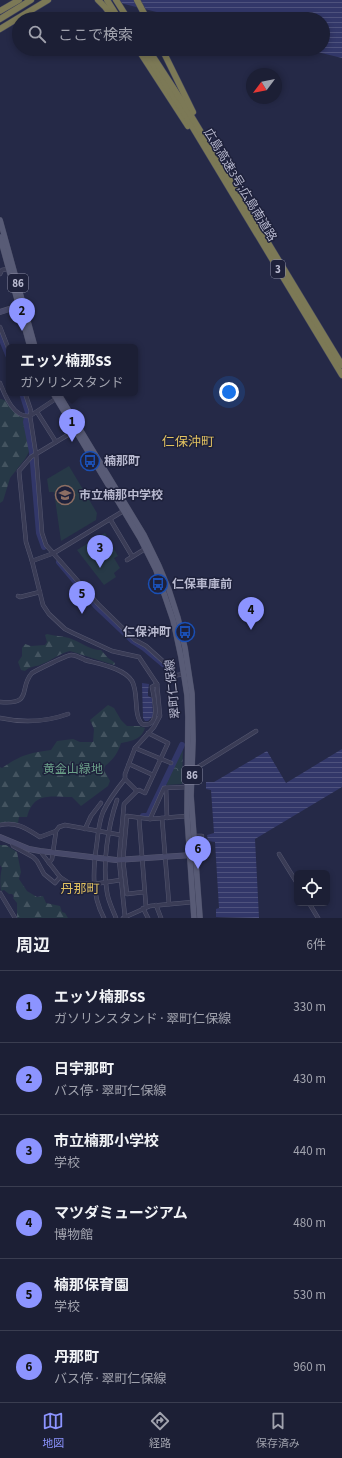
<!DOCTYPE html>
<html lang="ja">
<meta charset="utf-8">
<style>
:root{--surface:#1c1f35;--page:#292c41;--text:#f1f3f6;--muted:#a0a2ad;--line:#3a3d50;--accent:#8c94ff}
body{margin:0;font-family:"Source Sans 3","Noto Sans JP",sans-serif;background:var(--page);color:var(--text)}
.controls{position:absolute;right:12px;bottom:12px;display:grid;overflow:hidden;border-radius:6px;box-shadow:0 2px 6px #0003}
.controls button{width:36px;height:36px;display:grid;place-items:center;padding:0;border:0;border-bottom:1px solid var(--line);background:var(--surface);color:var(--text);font:20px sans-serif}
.compass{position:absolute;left:246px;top:68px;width:36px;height:36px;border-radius:50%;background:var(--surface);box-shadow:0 2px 6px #0003;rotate:238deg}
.you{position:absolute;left:229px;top:392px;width:14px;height:14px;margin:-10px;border:3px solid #fff;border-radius:50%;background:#1a73e8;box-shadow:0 0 0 6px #1a73e833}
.badge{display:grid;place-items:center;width:26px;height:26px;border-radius:50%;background:var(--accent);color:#111;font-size:13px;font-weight:700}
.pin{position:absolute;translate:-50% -33px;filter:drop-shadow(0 1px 2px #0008)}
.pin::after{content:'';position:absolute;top:21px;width:14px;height:12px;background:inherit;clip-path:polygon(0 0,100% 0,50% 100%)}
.popup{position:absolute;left:6px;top:344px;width:132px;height:52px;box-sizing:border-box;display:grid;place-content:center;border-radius:6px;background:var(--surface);filter:drop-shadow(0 1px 3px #0005);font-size:13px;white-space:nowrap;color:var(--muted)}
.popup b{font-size:15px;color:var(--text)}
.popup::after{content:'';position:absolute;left:50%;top:100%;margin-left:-8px;border:8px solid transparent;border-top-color:var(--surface)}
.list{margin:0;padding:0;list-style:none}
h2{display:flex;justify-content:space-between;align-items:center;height:52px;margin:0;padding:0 16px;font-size:17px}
h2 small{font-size:13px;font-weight:400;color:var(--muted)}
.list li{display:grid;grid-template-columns:26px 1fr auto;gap:12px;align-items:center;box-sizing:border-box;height:72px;padding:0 16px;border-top:1px solid var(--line)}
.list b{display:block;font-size:15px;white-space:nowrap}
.list p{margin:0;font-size:13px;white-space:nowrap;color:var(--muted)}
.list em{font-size:13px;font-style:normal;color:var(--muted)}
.icon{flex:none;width:22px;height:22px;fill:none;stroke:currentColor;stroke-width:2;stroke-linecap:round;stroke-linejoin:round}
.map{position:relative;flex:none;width:342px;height:918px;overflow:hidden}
.search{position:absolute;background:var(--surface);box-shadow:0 2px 6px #0003;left:12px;right:12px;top:12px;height:44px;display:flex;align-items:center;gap:10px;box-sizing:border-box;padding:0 14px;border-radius:22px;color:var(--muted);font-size:15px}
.sheet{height:484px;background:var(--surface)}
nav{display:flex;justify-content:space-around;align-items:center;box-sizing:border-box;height:56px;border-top:1px solid var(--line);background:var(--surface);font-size:11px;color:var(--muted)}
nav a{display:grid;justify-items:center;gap:2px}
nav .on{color:var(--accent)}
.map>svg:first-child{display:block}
.forest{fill:url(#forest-firs)}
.park{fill:url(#park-crowns)}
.garden{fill:#273947}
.water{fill:url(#water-rules)}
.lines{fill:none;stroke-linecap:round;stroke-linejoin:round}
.river{stroke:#323769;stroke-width:6}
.street-casing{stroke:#555770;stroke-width:4.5}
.secondary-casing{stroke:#555770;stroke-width:6}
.primary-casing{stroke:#40435c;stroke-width:6}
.highway-casing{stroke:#41445d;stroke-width:7}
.street{stroke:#3a3c56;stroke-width:3.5}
.secondary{stroke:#474969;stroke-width:5}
.primary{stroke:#585b76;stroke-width:5.5}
.highway{stroke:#7c7956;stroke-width:6}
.labels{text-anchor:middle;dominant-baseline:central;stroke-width:3;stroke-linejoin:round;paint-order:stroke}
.shield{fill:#1e213b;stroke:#8a8ba3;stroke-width:1}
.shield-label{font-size:11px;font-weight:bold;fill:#b8b9cf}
.street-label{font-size:12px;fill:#b8b9cf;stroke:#1e213b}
.poi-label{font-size:12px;font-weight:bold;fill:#b8b9cf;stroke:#1e213b;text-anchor:start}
.park-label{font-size:12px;fill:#6ca28a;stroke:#1e213b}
.neighbourhood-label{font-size:13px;fill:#e1c160;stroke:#1e213b}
</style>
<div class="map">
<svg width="342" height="918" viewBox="0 0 342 918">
<defs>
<pattern id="forest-firs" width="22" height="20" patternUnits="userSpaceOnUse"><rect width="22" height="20" fill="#273947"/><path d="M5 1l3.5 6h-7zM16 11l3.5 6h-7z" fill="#445460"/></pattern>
<pattern id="park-crowns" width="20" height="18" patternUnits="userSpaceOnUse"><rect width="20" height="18" fill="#273947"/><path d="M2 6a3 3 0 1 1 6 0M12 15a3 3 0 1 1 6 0" fill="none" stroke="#445460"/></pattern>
<pattern id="water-rules" width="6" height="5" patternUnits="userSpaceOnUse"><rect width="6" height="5" fill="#323769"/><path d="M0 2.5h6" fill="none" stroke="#4e527d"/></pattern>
</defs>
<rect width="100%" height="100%" fill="#252947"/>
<g class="forest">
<path d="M0,399C11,400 16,414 26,419L30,450L25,459L10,478L3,501L0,503Z"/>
<path d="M47,634C55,636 62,636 69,638C81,642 89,650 101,650L108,658L114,662L115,664L114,665L70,651C60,653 51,661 40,665C34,667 30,666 25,671L21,670L18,662L22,656V648L25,644L31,646L45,645L47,642L45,635Z"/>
<path d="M108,705L114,708L121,720L127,726H139L145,728C141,740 131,741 121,743C118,753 113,760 105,766L104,770L110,781L108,786L81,806L72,797C51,797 34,791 27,817H19L18,823L0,825V767L2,768C21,755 29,753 51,750L57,741L73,739L80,742H93L94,729L90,720Z"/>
<path d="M0,845H6L17,852L21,872L19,879L27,891L37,897L43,896L46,903L60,906L62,912L65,913L68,918H17V903L13,898L14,896L12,894H9L4,890L1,891C0,885 0,875 2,868L0,865Z"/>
</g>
<polygon class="park" points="183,745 182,784 167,785 166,784"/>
<g class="garden">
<polygon points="69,466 97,513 96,520 61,541 54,492 49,492 47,479"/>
<polygon points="105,533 118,556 114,558 120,568 114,573 116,577 104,585 77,550"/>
</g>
<g class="water">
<polygon points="108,0 342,0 342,58 305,49 323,49 323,19 185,19"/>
<polygon points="142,683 149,684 148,691 148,696 152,698 153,716 148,721 145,721 143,718"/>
<polygon points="342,749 342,787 255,839 259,918 216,917 216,909 219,908 215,842 208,841 207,835 214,833 211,790 206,789 206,782 214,782 267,751 286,783"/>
</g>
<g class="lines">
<g class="river">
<polyline points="0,335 9,357"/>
<polyline points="22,393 28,412 26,422 32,452 39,533 44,547"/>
<polyline points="59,562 96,606 133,641 144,648 163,664"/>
<polyline points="143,816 148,816 182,745"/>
</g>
<defs>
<g id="street">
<polyline points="0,274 2,270 9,269"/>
<polyline points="0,327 9,350"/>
<path d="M0,383C5,395 13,418 30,416L57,398"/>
<polyline points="25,393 31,411 30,416 36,455 42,533 46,545 98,604 135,640 146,646 165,663 171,676 185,674"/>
<polyline points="37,412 56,442"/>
<path d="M76,430L31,457L19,471L26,542L32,561L43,605L49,614L65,629L73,633L112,651L139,657L157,684L160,716L154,727L135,748L125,774V779C117,789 109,799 103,812C99,822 98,832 97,842C93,869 91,894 104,918"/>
<polyline points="110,519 132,556"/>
<polyline points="127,560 145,549"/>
<polyline points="32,561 54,553 125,510"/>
<polyline points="18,596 20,597 40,592"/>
<path d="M0,702C34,705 18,688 32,673C37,670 67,655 71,655C76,655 81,658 85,660C99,664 124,668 132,681C139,693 133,715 142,724C162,729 154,697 152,687L157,684"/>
<path d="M0,718C23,723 46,722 68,714"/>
<polyline points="135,748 171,763"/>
<polyline points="129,764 153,775"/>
<polyline points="190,768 198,767 256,731"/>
<polyline points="125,779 137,791 139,790 145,793 168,743 148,733"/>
<polyline points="166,788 167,818"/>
<polyline points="139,818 146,907"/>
<polyline points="162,818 169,904"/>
<polyline points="150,819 164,788 187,787"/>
<path d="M0,825C17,821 27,829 40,837L56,831L59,827L65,825L121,835"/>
<polyline points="85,829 91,816 101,803"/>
<polyline points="194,836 202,836"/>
<polyline points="12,842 13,846 33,857 37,861 44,874 55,883 60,877"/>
<polyline points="40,851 60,877 69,883 94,884 121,880"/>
<polyline points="279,854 297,883"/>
<polyline points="49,863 52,859 56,831"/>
<polyline points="144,892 127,894 123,860 127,816 150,819 187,816"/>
<polyline points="0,893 15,918"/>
<polyline points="309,903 318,918"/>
<polyline points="156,905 161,918"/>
<polyline points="143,908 148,918"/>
<polyline points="125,917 119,860 124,804 137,791"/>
<path d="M116,918C113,910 108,901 107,892C102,865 108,826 117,800"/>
<polyline points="123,918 150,906 193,902"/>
</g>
<g id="secondary">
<polyline points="0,312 22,305"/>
<polyline points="0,837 29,849 40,851 116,860 192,855"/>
</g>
<g id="primary">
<polyline points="0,220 35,347"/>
<polyline points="0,237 30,347"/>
<polyline points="53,393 140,538 156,570 173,620 181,657 187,695 188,717 187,816 194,918"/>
<polyline points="58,393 144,535 159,566 169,590 178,618 185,648 192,694 193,740 191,796 200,918"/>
</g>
<g id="highway">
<polyline points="98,0 105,7 114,19"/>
<polyline points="107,0 119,19"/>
<polyline points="116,0 128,19"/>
<polyline points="137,0 147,19"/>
<polyline points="0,11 19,0"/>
<polyline points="0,19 31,0"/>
<polyline points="0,29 48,0"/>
<polyline points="138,49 188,126"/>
<polyline points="143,49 181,108 342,375"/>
<polyline points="148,49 187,109 342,365"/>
<polyline points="162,49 193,112"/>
</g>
</defs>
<use href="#street" class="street-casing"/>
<use href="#secondary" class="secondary-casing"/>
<use href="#primary" class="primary-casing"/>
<use href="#highway" class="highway-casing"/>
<use href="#street" class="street"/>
<use href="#secondary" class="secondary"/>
<use href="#primary" class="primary"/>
<use href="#highway" class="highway"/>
</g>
<defs>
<symbol id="bus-ring" viewBox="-11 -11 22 22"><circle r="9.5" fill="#1e213b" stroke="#1a4fb4" stroke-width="1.5"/><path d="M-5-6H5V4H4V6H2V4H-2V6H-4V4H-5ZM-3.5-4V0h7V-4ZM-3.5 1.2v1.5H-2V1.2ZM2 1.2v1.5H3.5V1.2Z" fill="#1a4fb4"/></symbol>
<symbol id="school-ring" viewBox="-11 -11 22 22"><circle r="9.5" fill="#1e213b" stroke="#8d6e63" stroke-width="1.5"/><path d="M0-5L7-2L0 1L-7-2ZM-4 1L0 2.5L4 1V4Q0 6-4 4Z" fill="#8d6e63"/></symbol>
</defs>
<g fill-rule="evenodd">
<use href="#bus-ring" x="79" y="450" width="22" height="22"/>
<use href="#school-ring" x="54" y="484" width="22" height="22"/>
<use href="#bus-ring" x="147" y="573" width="22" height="22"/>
<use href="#bus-ring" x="174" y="621" width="22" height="22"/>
</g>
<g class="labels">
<g class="shield">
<rect x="271" y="260" width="14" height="18" rx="3"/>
<rect x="8" y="274" width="20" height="18" rx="3"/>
<rect x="182" y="766" width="20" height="18" rx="3"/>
</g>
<g class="shield-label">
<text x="278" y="269">3</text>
<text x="18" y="283">86</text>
<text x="192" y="775">86</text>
</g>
<g class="street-label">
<text transform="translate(240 185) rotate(59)">広島高速3号;広島南道路</text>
<text transform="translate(173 689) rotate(-96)">翠町仁保線</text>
</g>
<g class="poi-label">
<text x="104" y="461">楠那町</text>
<text x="79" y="495">市立楠那中学校</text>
<text x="172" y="584">仁保車庫前</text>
<text x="171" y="632" text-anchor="end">仁保沖町</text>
</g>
<g class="park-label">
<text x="73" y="769">黄金山緑地</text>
</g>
<g class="neighbourhood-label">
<text x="188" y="442">仁保沖町</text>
<text x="80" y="889">丹那町</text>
</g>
</g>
</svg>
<div class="controls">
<button><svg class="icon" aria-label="locate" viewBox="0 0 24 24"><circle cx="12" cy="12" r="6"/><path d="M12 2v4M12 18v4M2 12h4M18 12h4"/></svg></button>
</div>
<svg class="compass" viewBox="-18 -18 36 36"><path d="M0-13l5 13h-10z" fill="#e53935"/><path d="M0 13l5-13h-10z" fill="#a0a2ad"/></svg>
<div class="you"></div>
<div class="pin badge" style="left:72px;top:442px">1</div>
<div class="popup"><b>エッソ楠那SS</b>ガソリンスタンド</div>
<div class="pin badge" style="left:22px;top:331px">2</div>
<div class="pin badge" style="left:100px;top:568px">3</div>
<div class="pin badge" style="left:251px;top:630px">4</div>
<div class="pin badge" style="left:82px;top:614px">5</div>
<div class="pin badge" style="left:198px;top:869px">6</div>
<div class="search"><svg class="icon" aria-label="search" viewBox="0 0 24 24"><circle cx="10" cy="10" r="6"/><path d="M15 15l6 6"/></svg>ここで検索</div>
</div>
<section class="sheet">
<h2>周辺<small>6件</small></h2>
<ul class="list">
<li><span class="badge">1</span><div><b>エッソ楠那SS</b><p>ガソリンスタンド · 翠町仁保線</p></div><em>330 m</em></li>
<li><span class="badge">2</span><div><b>日宇那町</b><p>バス停 · 翠町仁保線</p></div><em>430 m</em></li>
<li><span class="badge">3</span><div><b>市立楠那小学校</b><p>学校</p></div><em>440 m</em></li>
<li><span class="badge">4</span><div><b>マツダミュージアム</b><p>博物館</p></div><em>480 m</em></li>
<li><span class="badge">5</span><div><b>楠那保育園</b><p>学校</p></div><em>530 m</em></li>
<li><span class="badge">6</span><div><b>丹那町</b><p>バス停 · 翠町仁保線</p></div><em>960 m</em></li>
</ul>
</section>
<nav>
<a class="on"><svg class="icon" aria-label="map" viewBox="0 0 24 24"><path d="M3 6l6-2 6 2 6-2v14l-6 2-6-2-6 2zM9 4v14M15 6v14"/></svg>地図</a>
<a><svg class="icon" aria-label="directions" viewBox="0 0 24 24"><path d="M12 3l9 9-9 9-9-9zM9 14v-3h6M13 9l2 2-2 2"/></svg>経路</a>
<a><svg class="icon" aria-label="saved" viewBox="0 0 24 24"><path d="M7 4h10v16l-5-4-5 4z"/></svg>保存済み</a>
</nav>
